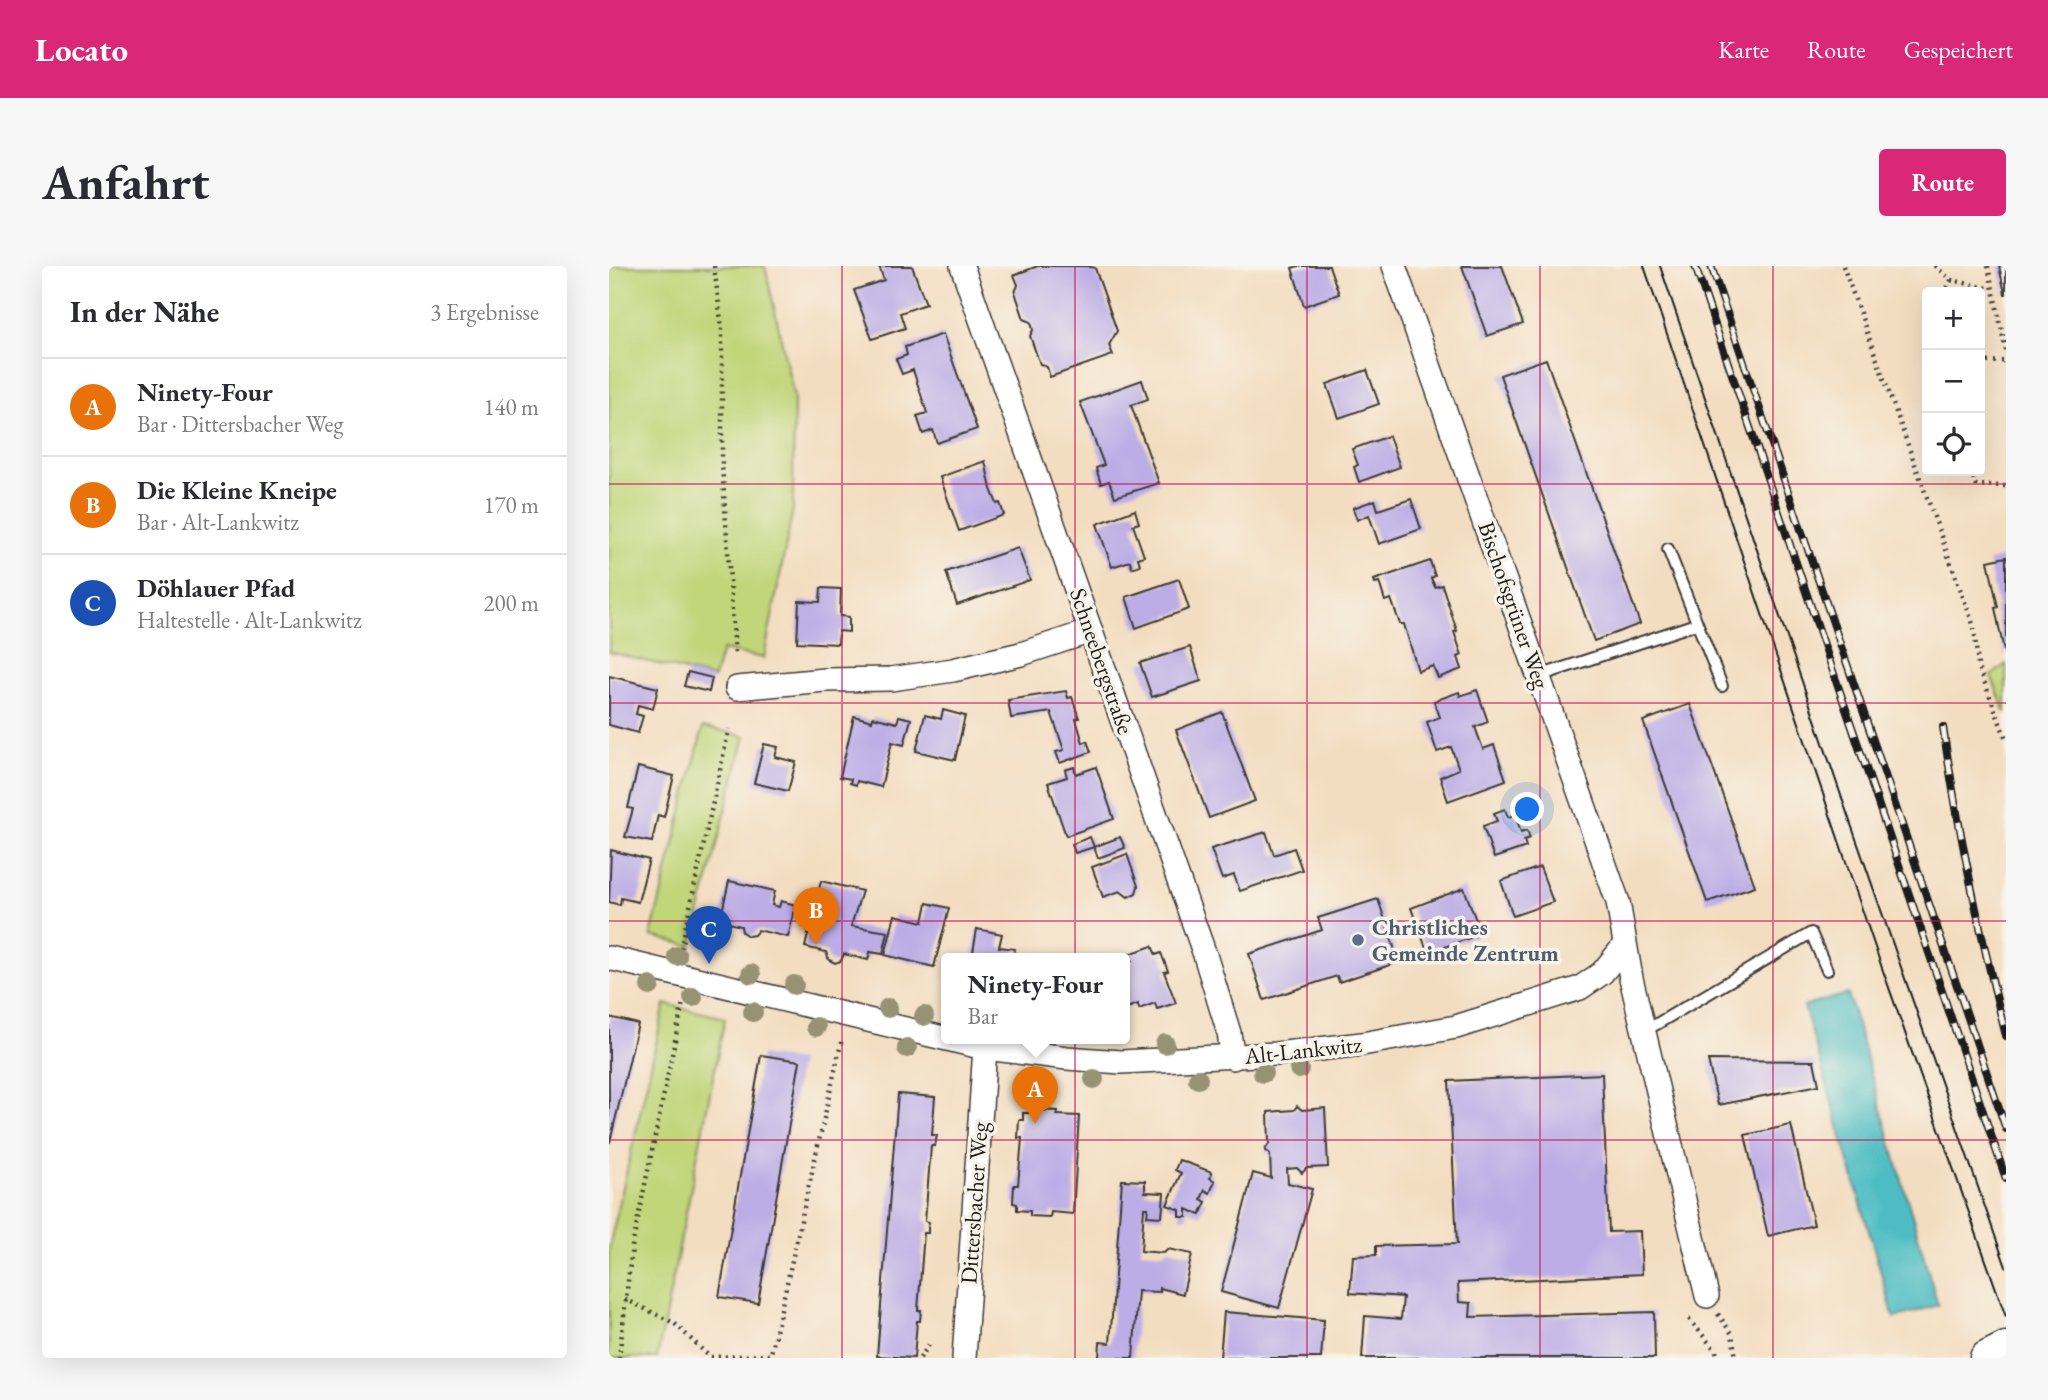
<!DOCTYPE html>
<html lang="de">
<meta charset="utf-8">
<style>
:root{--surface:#fff;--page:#f7f7f7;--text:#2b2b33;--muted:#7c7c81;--line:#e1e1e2;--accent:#db2777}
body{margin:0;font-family:"EB Garamond",serif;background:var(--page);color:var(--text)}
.controls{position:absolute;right:21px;top:21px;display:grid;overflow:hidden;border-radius:7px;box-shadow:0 7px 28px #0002}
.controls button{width:63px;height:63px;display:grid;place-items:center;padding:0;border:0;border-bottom:2px solid var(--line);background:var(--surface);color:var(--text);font:35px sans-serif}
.you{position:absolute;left:919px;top:544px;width:24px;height:24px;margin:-18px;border:5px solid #fff;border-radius:50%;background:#1a73e8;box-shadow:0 0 0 10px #1a73e833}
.badge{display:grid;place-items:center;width:46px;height:46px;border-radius:50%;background:var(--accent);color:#fff;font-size:23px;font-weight:700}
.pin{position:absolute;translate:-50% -58px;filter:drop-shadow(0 2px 4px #0008)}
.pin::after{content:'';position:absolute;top:37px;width:24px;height:21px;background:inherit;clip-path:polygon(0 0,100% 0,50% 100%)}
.popup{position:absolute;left:332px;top:687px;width:189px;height:91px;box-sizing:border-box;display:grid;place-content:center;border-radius:7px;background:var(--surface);filter:drop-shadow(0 2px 5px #0005);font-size:23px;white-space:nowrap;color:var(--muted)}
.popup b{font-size:26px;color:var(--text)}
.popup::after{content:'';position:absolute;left:50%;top:100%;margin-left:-14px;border:14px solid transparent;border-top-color:var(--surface)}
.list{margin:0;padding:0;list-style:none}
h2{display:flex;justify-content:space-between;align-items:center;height:91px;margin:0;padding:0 28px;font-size:30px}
h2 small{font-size:23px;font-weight:400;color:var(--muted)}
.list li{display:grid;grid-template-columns:46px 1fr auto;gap:21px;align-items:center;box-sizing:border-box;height:98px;padding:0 28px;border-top:2px solid var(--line)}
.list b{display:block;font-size:26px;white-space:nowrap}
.list p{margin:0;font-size:23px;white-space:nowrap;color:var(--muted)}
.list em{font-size:23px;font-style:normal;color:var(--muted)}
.icon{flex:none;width:38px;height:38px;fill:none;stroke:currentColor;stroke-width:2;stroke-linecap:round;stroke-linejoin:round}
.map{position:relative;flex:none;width:1397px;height:1092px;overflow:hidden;border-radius:7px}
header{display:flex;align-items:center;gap:42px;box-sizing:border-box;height:98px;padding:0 35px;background:var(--accent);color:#fff}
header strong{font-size:33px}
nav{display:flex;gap:38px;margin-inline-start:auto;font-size:24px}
.intro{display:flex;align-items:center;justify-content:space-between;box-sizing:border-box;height:168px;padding:0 42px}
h1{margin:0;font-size:49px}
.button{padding:18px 32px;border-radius:7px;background:var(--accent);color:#fff;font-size:24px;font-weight:700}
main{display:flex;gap:42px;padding:0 42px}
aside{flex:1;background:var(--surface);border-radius:7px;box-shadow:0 7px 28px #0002}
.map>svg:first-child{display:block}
.green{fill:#c1d579;stroke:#6e784a;stroke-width:2}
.water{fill:#4ebdc3;stroke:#356c70;stroke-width:2}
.building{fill:#bcade6}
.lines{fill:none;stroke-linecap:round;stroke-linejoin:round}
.service-casing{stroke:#3c3935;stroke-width:14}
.minor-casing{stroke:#3c3935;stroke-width:26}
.secondary-casing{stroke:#3c3935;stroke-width:35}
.path{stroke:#3c3935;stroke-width:4.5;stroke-dasharray:2 5;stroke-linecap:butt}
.service{stroke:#fff;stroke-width:10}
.minor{stroke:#fff;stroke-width:23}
.secondary{stroke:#fff;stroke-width:32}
.tram{stroke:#1c1c1c;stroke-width:2}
.rail-casing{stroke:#1c1c1c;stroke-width:8}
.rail{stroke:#f7f3e8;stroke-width:5;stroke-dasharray:16;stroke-linecap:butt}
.tree{fill:#989275}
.grid{fill:none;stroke:#c2185b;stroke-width:2;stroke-opacity:0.55}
.service-dot{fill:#5c6f8a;stroke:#f7f3e8;stroke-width:2.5}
.labels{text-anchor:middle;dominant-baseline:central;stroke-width:7;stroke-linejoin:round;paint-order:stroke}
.street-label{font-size:23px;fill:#1c1c1c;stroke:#f7f3e8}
.service-label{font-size:23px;font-weight:bold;fill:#4e5e75;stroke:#f7f3e8;text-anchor:start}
</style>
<header>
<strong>Locato</strong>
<nav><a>Karte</a><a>Route</a><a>Gespeichert</a></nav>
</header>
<div class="intro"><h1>Anfahrt</h1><a class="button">Route</a></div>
<main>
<aside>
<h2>In der Nähe<small>3 Ergebnisse</small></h2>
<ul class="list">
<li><span class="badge" style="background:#e8710a">A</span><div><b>Ninety-Four</b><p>Bar · Dittersbacher Weg</p></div><em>140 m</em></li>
<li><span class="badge" style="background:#e8710a">B</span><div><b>Die Kleine Kneipe</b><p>Bar · Alt-Lankwitz</p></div><em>170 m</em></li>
<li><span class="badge" style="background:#1a4fb4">C</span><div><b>Döhlauer Pfad</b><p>Haltestelle · Alt-Lankwitz</p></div><em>200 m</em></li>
</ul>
</aside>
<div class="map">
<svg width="1397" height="1092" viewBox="0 0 1397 1092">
<rect width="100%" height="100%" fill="#f7f3e8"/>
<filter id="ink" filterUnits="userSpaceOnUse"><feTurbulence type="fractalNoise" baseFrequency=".0143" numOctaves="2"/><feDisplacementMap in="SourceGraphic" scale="14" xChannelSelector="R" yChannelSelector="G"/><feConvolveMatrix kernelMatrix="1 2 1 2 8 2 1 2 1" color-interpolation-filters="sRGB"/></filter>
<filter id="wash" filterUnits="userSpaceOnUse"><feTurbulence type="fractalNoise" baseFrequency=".00686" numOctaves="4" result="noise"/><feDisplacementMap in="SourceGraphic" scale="28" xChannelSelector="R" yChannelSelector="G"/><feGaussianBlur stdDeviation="1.57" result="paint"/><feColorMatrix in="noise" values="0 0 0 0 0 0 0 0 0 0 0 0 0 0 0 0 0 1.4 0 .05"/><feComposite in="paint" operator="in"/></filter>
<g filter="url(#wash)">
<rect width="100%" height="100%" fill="#f3ddc0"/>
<g class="green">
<polygon points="0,0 156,0 185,131 184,243 155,392 113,384 105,412 0,386"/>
<polygon points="1397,398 1397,447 1382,410"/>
<polygon points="94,461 136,470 82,680 42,670"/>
<polygon points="56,738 116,752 48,1092 0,1092 0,982"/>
</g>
<polygon class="water" points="1239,728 1329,1039 1285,1052 1195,740"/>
<g id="blocks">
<g class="building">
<polygon points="270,0 303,0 317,38 291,47 296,62 263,73 245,24 275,14"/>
<polygon points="429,0 478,0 486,2 508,65 500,79 504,89 441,111 438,101 431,98 421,70 424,64 422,56 415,53 406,26 409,19 405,9"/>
<polygon points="690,0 720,0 730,28 695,40 683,2"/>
<polygon points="853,0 893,0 914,58 878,70"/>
<polygon points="1390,0 1397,0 1397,28 1396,28"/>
<polygon points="334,68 368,163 328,177 324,164 314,168 308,150 318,147 304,104 293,108 287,93 298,89 296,81"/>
<polygon points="937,93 1031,358 985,375 891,109"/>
<polygon points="758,104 770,138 730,152 718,118"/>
<polygon points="533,114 539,133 522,139 550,217 506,231 500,215 492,218 487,202 495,199 471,136"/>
<polygon points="780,170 791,201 750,216 745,201 749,199 743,183"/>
<polygon points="376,195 382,223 388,238 391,237 395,249 350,265 331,211"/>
<polygon points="802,233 812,263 770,278 760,249 748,254 744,242 766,234 769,244"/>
<polygon points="526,244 530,257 524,259 535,290 529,292 531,299 523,302 521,295 503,301 488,258"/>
<polygon points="409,282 421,314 348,339 337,306"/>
<polygon points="1397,291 1397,390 1396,390 1386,342 1389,341 1379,295"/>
<polygon points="821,295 826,310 822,312 826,321 833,319 848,365 845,366 853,389 849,391 853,403 829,412 824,400 809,405 795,358 791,358 782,333 776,335 770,316 766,317 765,314"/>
<polygon points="570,313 580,343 527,362 517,331"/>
<polygon points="212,322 232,323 231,350 240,351 240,366 230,365 229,378 188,376 190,335 211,336"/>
<polygon points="581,381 592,415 543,431 531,397"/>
<polygon points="79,406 103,412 100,426 75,420"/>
<polygon points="0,410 49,422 44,443 29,439 27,448 34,450 29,467 0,459"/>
<polygon points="868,424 879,456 866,461 874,483 885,479 897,514 839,535 831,511 850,503 842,481 828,486 818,456 831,451 825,435 850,426 851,430"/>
<polygon points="457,425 459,432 463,431 470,452 467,453 474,477 478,475 482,486 451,497 447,486 455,484 442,446 402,452 399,434"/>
<polygon points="1081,438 1146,620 1098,636 1034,455"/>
<polygon points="334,444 356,450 346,494 307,485 316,449 332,453"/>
<polygon points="613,446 646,535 600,552 567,464"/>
<polygon points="245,450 263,455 264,451 288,457 290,450 302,453 295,479 283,476 272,521 248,515 247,519 241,517 242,513 231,511"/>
<polygon points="155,478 169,481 166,491 187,496 179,525 145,517"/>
<polygon points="29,501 65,510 55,551 49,549 43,576 16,571 24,543 19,542"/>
<polygon points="465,501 467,508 487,501 505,553 457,570 439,517 458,511 456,504"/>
<polygon points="896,543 899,551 906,549 912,566 918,564 921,572 915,574 917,581 885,592 874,560 888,555 885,547"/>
<polygon points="657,566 665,589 685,582 693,604 631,625 625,609 613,613 602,583"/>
<polygon points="481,571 485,581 511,571 516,582 489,592 485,581 466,587 463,578"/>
<polygon points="2,584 40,594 29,636 12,632 11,639 0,636"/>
<polygon points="518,588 529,620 527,627 519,631 511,625 494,631 483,601"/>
<polygon points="931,601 944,636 904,650 892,615"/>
<polygon points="120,615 166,625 163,639 170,641 172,635 187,639 179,671 149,664 145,669 139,670 133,666 132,660 111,655"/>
<polygon points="212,615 253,625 242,660 279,666 274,688 261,686 259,694 235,688 232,695 226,697 220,694 217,686 196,681"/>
<polygon points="855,622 872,668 819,687 802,642"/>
<polygon points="769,633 790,696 730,716 728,710 655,734 640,688 713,664 709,652"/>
<polygon points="318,637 340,642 325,701 276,689 286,649 314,656"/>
<polygon points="368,663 393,668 390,681 406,683 404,692 363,692"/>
<polygon points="543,680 547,689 552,687 559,705 555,706 567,737 548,743 546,737 530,743 529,738 515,743 515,698 523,695 520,688"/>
<polygon points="0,751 29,758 1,876 0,876"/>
<polygon points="152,789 191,795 149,1037 110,1031"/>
<polygon points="1099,794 1205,795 1210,819 1109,839"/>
<polygon points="993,808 1000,966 1031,965 1033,1008 849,1017 850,1036 862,1037 861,1051 1045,1046 1046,1092 753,1092 756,1050 792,1053 794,1031 741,1027 744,990 767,989 767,980 848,978 840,815"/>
<polygon points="289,828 326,831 323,869 328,869 326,880 322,880 316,955 320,956 319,961 319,967 315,967 309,1044 312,1044 311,1055 308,1055 305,1092 268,1090"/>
<polygon points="688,840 693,844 716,842 719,901 698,902 693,907 688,902 678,903 679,917 703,923 670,1042 612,1026 644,907 662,912 661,888 656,884 660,878 659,846 685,844"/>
<polygon points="428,844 449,845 448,849 470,850 464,948 442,946 441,951 421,950 421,945 408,944 408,938 404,937 405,919 409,919 413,872 409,872 410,854 414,854 414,847 428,847"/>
<polygon points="1182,859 1205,959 1159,970 1136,869"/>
<polygon points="570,894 603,906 601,912 606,915 601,927 596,924 592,933 597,936 591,949 578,943 578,951 571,951 571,944 558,939 572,907 566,904"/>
<polygon points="513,914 536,915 536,926 555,927 553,951 538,950 539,942 535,942 532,985 555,987 559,983 583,988 574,1028 551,1022 551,1026 529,1025 524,1092 490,1092 491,1076 501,1077"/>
<polygon points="615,1046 715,1054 712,1092 611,1092"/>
</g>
</g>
</g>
<g filter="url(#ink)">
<use href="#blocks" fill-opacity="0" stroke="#3c3935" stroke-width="2"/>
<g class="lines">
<defs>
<g id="service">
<polyline points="1059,283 1113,420"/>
<polyline points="930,410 1087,358"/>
<polyline points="1034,763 1046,759 1202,667 1218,704"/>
</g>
<g id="minor">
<polyline points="353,0 596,689 620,767 624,792"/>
<polyline points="785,0 1009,636 1022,712 1098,1030"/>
<polyline points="128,422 216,414 282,413 344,404 412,388 482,365"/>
<polyline points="0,692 376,782 458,792 512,796 667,788 753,778 847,761 971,722 993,707 1015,680"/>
<polyline points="355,1092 376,782"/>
</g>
<polyline id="secondary" points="1377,1092 1397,1082"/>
</defs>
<use href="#service" class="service-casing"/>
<use href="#minor" class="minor-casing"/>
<use href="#secondary" class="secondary-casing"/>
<g class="path">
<polyline points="105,0 113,63 113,199 126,388"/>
<polyline points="1234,0 1365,361 1369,399 1397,473"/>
<polyline points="1326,0 1342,14 1336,26"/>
<polyline points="1379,0 1397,85"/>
<polyline points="1342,14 1383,23"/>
<polyline points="1371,96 1397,95"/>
<polyline points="1362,205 1367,219 1397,220"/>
<polyline points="72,682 120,463"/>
<polyline points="16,1033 65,1057 101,1091 161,1089"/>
<polyline points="1109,1048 1123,1068 1127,1092"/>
<polyline points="1080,1053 1107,1085 1108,1092"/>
<polyline points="10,1092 23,981 74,736"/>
<polyline points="161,1092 233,773"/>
<polyline points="311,1092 320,1079"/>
</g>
<use href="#service" class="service"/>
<use href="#minor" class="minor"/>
<use href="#secondary" class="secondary"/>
<g class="tram">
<polyline points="1035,0 1273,702 1397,1051"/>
<polyline points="1051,0 1238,547 1397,1001"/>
</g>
<defs>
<g id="rail">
<polyline points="1086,0 1397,913"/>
<polyline points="1102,0 1397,863"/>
<path d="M1334,461C1349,565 1371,668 1397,770"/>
</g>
</defs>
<use href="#rail" class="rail-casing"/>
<use href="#rail" class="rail"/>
</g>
<g class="tree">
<circle cx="68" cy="690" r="10"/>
<circle cx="142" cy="708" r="10"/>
<circle cx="185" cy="719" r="10"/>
<circle cx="41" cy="720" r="10"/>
<circle cx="84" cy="731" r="10"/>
<circle cx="279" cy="742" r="10"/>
<circle cx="144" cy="746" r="10"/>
<circle cx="315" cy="750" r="10"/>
<circle cx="207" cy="761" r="10"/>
<circle cx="556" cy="778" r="10"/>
<circle cx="298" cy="782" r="10"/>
<circle cx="690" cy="803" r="10"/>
<circle cx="654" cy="807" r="10"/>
<circle cx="485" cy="813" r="10"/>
<circle cx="589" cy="813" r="10"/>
</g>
</g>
<path class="grid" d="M233,0V1092M466,0V1092M698,0V1092M931,0V1092M1164,0V1092M0,218H1397M0,437H1397M0,655H1397M0,874H1397"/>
<circle class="service-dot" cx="749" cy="674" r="7"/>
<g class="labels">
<g class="street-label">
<text transform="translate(905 339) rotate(71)">Bischofsgrüner Weg</text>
<text transform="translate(493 395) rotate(71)">Schneebergstraße</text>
<text transform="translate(694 784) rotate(-6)">Alt-Lankwitz</text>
<text transform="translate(365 937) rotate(-86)">Dittersbacher Weg</text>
</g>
<g class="service-label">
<text x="763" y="661">Christliches<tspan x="763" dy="26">Gemeinde Zentrum</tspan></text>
</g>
</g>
</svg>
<div class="controls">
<button>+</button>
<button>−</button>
<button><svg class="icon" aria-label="locate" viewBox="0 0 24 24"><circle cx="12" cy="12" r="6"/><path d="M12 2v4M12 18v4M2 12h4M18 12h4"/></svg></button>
</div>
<div class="you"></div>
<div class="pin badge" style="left:426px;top:858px;background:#e8710a">A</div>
<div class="popup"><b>Ninety-Four</b>Bar</div>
<div class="pin badge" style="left:207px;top:679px;background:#e8710a">B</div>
<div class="pin badge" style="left:100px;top:698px;background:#1a4fb4">C</div>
</div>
</main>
